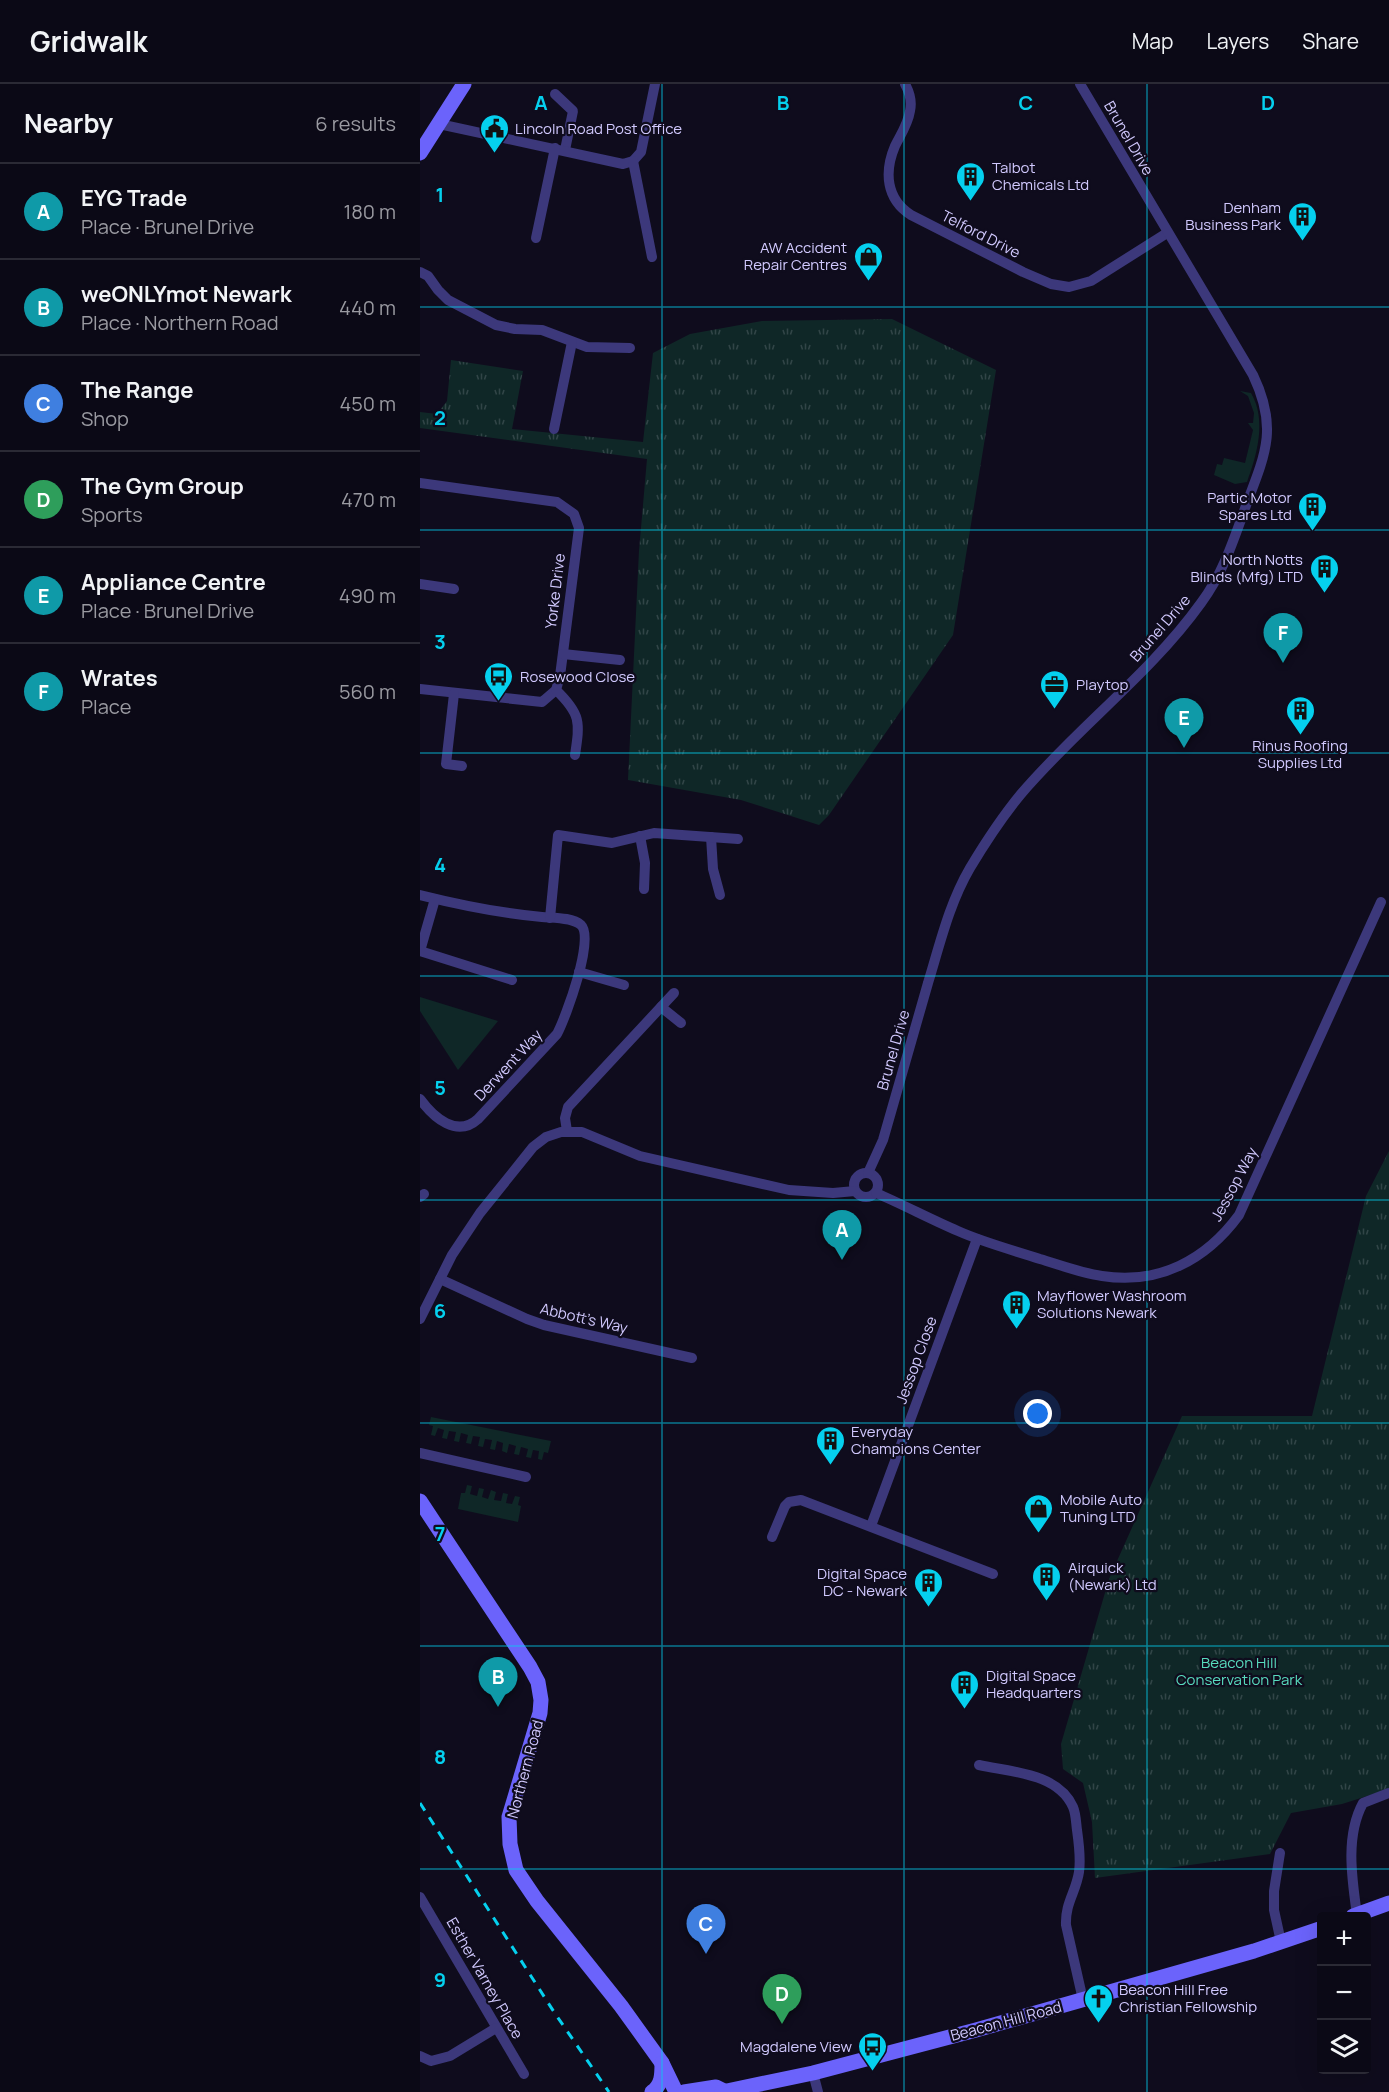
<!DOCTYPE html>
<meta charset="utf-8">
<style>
:root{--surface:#0b0916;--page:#14121f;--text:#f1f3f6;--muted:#9a9aa1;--line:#2b2a35;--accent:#8c9099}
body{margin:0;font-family:Manrope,sans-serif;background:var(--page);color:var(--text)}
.controls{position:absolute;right:18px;bottom:18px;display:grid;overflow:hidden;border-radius:6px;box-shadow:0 6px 24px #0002}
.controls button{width:54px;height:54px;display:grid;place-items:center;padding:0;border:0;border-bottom:2px solid var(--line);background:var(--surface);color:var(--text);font:30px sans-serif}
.you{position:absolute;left:618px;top:1330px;width:21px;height:21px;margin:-15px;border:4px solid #fff;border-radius:50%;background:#1a73e8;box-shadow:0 0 0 9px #1a73e833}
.badge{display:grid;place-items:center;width:39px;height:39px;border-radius:50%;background:var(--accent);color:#fff;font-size:20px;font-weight:700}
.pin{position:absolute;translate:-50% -50px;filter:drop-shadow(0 2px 3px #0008)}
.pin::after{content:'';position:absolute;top:32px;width:21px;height:18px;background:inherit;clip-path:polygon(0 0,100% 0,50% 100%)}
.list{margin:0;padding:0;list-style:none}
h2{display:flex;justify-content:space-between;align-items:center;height:78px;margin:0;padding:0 24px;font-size:26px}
h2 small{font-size:20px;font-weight:400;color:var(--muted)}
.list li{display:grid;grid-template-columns:39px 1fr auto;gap:18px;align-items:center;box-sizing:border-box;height:96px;padding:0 24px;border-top:2px solid var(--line)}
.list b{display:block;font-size:22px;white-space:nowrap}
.list p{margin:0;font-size:20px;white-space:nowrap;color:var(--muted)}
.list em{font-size:20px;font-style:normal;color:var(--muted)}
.icon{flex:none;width:33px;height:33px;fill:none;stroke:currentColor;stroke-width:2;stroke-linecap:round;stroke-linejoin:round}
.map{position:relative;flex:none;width:969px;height:2008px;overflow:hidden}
header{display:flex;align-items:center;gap:36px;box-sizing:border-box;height:84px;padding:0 30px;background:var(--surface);border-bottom:2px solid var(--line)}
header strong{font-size:28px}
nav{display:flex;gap:33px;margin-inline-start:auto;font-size:21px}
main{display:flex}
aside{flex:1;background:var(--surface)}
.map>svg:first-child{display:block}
.green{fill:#0f2727}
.park{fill:url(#park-tufts)}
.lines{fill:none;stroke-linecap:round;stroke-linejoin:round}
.street{stroke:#3c387b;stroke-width:10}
.secondary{stroke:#6b63fb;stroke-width:15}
.rail{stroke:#05d0ee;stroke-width:3;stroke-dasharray:9 8;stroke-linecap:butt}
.grid{fill:none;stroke:#05d0ee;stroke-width:1.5;stroke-opacity:0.55}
.labels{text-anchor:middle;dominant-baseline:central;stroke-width:4.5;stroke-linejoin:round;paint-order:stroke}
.poi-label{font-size:15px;fill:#d1c9fe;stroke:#0f0c1d;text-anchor:start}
.street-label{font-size:15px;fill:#d1c9fe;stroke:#0f0c1d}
.park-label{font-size:15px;fill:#58dbbe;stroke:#0f0c1d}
.grid-label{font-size:20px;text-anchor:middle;font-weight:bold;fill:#05d0ee;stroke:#0f0c1d;stroke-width:4.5;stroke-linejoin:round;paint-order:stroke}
</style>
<header>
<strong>Gridwalk</strong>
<nav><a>Map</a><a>Layers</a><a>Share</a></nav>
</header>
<main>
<aside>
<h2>Nearby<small>6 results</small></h2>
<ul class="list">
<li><span class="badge" style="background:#0f9aa8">A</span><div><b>EYG Trade</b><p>Place · Brunel Drive</p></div><em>180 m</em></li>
<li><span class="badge" style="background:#0f9aa8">B</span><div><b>weONLYmot Newark</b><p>Place · Northern Road</p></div><em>440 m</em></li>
<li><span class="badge" style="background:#3f7fe0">C</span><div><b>The Range</b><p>Shop</p></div><em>450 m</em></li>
<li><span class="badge" style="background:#2e9e5b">D</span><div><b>The Gym Group</b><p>Sports</p></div><em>470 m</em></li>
<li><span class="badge" style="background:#0f9aa8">E</span><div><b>Appliance Centre</b><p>Place · Brunel Drive</p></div><em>490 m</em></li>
<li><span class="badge" style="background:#0f9aa8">F</span><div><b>Wrates</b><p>Place</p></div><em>560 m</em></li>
</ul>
</aside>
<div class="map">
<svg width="969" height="2008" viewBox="0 0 969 2008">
<defs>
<pattern id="park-tufts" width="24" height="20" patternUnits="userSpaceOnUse" patternTransform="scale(1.5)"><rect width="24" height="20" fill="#0f2727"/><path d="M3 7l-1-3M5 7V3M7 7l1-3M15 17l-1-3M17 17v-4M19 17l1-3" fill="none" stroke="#314547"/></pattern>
</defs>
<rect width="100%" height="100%" fill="#0f0c1d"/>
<g class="green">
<path d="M820,307L831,309C847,336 837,371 827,398L815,400L794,391L797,380L802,381L804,374L825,379L833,346L828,339H833L834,329L828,312Z"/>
<polygon points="0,913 78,937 38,986 0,927"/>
<polygon points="11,1333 131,1357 128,1369 124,1368 122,1376 118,1375 119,1367 113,1366 111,1374 106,1373 108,1365 101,1363 99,1371 94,1370 96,1362 89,1360 87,1369 82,1367 83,1359 77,1357 75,1366 70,1365 72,1356 65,1355 63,1363 58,1362 60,1353 53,1352 51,1360 46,1359 48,1351 41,1349 39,1358 34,1357 36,1348 29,1347 27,1355 22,1354 24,1346 18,1344 15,1352 11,1351 13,1342 9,1341"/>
<polygon points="47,1401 52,1402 50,1410 57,1412 59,1404 64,1405 62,1413 68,1415 71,1406 76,1408 74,1416 81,1417 83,1409 88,1410 86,1419 92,1420 95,1412 100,1413 98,1421 101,1422 98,1438 38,1425 41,1409 45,1409"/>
</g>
<g class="park">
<polygon points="472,235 576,286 533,551 409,731 399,741 321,716 208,696 219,467 227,375 0,344 0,328 17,330 27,317 31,276 103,287 92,345 223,358 233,269 270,250 342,237"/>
<polygon points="969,1067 969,1705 922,1720 871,1729 850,1770 675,1794 672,1738 663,1699 643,1685 641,1660 689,1495 762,1332 892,1332 946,1112"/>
</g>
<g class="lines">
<g class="street">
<path d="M485,0C490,9 492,18 490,27C488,40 481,50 475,62C464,88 466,115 491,131L603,188L631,200L649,203L671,197L747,149"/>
<polyline points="135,10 153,27 145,66"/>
<polyline points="19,40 203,80 213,77 221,68 235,0"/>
<polyline points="213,77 232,173"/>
<polyline points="116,154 135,64"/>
<polyline points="0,188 8,192 18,206 28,216 76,241 95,245 122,246 167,263 210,264"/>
<polyline points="134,345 152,258"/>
<polyline points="0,399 137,418 154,430 159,444 140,592 136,606 122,618 0,605"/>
<polyline points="0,500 34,505"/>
<polyline points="143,570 200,576"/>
<path d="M136,606C161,630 160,638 155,671"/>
<polyline points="34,610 26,680 42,682"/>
<polyline points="220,752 225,779 224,805"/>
<polyline points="291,753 293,785 300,811"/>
<path d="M0,811C40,821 80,829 122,833C133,834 152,833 161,841C175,854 146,933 137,950L58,1035C37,1054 14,1034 0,1015"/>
<polyline points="15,815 0,867 92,896"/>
<polyline points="130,834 138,751 192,759 234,749 318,755"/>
<polyline points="159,888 204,901"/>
<polyline points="241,923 261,939"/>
<polyline points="147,1047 145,1034 148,1023 254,909"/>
<circle cx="446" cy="1101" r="12"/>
<path d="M448,1089L463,1056C478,1003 493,951 508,899C520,860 529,820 550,784C565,759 582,733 601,710C658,643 730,590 781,519C804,488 815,452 828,416C847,367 857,341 833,291L660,0"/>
<path d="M456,1109C484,1121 510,1135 538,1147C565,1159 593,1166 620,1175C640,1181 661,1189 682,1192C739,1201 786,1176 819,1131L961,818"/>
<polyline points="0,1113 4,1110"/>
<polyline points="20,1195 107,1235 124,1241 272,1274"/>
<polyline points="0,1235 32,1171 60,1129 113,1063 126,1053 141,1048 162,1048 220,1072 369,1106 413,1109 435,1107"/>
<polyline points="0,1369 106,1393"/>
<polyline points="451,1442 557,1155"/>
<polyline points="352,1453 365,1422 369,1418 381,1416 573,1490"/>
<path d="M559,1681C591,1688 638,1689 653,1723C656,1730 656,1739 657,1746C659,1760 661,1774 659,1788C656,1808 645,1819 646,1841L663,1916"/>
<polyline points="860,1769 854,1807 854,1826 861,1858"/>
<polyline points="0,1813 104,1990"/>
<path d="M937,1831C932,1795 925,1752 943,1719L969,1709"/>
<polyline points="0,1972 11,1977 30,1972 76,1944"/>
<polyline points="393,1989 398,2008"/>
</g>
<g class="secondary">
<polyline points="0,69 44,0"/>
<polyline points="0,1417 110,1583 118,1598 121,1616 120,1629 89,1733 90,1760 96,1786 117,1817 201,1922 242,1979 256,2008"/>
<polyline points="933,1832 969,1819"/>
<path d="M232,2008C242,2001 242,1991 242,1979"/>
<polyline points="264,2008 296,2003 304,2007"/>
<polyline points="302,2008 393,1989 556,1946 834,1867 902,1844"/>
</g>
<polyline class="rail" points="0,1719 134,1928 189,2008"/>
</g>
<path class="grid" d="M242,0V2008M484,0V2008M727,0V2008M0,223H969M0,446H969M0,669H969M0,892H969M0,1116H969M0,1339H969M0,1562H969M0,1785H969"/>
<defs>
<symbol id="civic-pin" viewBox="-11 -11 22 30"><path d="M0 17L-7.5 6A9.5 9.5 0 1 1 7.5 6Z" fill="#05d0ee" stroke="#0f0c1d"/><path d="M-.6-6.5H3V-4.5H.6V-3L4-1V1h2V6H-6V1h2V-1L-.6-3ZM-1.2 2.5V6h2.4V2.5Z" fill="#111"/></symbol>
<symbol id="building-pin" viewBox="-11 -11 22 30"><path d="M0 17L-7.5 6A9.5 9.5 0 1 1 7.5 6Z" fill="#05d0ee" stroke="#0f0c1d"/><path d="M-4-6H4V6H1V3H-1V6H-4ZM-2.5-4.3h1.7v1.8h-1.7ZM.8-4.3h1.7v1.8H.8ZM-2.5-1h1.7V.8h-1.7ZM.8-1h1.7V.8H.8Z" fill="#111"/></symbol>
<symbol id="shop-pin" viewBox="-11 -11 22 30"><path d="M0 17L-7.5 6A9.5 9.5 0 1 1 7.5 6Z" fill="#05d0ee" stroke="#0f0c1d"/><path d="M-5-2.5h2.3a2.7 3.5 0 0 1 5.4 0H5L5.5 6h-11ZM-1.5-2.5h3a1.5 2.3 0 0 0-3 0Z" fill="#111"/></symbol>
<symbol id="bus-pin" viewBox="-11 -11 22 30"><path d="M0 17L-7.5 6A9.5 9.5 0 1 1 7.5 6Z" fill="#05d0ee" stroke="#0f0c1d"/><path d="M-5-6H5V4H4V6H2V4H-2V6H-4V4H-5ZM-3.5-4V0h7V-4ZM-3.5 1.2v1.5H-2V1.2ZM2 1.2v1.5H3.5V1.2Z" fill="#111"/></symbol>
<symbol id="office-pin" viewBox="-11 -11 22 30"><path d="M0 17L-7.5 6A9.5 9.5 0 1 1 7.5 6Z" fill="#05d0ee" stroke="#0f0c1d"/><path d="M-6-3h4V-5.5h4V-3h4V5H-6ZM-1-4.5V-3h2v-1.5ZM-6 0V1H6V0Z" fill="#111"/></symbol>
<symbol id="church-pin" viewBox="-11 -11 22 30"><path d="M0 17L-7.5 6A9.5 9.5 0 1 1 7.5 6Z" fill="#05d0ee" stroke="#0f0c1d"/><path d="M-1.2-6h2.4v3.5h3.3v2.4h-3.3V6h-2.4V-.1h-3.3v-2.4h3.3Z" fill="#111"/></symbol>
</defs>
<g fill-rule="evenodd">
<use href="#civic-pin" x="58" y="28" width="33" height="45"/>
<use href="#building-pin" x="534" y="76" width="33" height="45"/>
<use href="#building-pin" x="866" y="116" width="33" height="45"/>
<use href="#shop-pin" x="432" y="156" width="33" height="45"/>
<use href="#building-pin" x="876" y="406" width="33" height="45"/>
<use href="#building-pin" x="888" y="468" width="33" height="45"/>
<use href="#bus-pin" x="62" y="576" width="33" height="45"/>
<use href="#office-pin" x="618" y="584" width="33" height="45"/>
<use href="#building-pin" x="864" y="610" width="33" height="45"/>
<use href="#building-pin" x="580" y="1204" width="33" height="45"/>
<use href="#building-pin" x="394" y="1340" width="33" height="45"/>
<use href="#shop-pin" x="602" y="1408" width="33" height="45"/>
<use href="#building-pin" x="610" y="1476" width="33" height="45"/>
<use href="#building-pin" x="492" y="1482" width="33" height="45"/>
<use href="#building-pin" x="528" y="1584" width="33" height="45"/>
<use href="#church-pin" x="662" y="1898" width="33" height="45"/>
<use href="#bus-pin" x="436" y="1946" width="33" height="45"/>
</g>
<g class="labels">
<g class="poi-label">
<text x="95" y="44">Lincoln Road Post Office</text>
<text x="572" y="83">Talbot<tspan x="572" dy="17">Chemicals Ltd</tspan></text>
<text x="861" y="123" text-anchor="end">Denham<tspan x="861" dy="17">Business Park</tspan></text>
<text x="427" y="163" text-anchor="end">AW Accident<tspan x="427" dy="17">Repair Centres</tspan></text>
<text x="872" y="413" text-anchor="end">Partic Motor<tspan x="872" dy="17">Spares Ltd</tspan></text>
<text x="883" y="475" text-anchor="end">North Notts<tspan x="883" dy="17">Blinds (Mfg) LTD</tspan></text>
<text x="100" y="592">Rosewood Close</text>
<text x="656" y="600">Playtop</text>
<text x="880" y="661" text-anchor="middle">Rinus Roofing<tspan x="880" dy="17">Supplies Ltd</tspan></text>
<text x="617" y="1211">Mayflower Washroom<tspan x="617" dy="17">Solutions Newark</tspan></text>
<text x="431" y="1347">Everyday<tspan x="431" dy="17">Champions Center</tspan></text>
<text x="640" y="1415">Mobile Auto<tspan x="640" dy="17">Tuning LTD</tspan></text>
<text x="648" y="1483">Airquick<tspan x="648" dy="17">(Newark) Ltd</tspan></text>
<text x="487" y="1489" text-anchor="end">Digital Space<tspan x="487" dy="17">DC - Newark</tspan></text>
<text x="566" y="1591">Digital Space<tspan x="566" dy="17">Headquarters</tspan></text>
<text x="699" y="1905">Beacon Hill Free<tspan x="699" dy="17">Christian Fellowship</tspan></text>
<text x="432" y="1962" text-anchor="end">Magdalene View</text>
</g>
<g class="street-label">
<text transform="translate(709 54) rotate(60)">Brunel Drive</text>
<text transform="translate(561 150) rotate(27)">Telford Drive</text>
<text transform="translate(135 507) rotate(-83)">Yorke Drive</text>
<text transform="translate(740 544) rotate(-49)">Brunel Drive</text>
<text transform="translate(473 966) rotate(-74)">Brunel Drive</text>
<text transform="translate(88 981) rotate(-47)">Derwent Way</text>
<text transform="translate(814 1100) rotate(-62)">Jessop Way</text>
<text transform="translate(164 1234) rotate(13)">Abbott's Way</text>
<text transform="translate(496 1276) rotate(-70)">Jessop Close</text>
<text transform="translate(105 1685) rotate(-75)">Northern Road</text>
<text transform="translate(65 1894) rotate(60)">Esther Varney Place</text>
<text transform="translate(586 1937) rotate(-15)">Beacon Hill Road</text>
</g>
<g class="park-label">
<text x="819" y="1578">Beacon Hill<tspan x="819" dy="17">Conservation Park</tspan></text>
</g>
</g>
<g class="grid-label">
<text x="121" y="26">A</text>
<text x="363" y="26">B</text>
<text x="606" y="26">C</text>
<text x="848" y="26">D</text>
<text x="20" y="118">1</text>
<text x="20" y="341">2</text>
<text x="20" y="565">3</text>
<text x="20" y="788">4</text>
<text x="20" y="1011">5</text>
<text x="20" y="1234">6</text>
<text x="20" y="1457">7</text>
<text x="20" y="1680">8</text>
<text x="20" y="1903">9</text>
</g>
</svg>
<div class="controls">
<button>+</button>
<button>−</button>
<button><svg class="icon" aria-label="layers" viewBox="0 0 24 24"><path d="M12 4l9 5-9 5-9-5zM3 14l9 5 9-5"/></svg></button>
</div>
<div class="you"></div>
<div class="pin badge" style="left:422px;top:1176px;background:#0f9aa8">A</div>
<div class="pin badge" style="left:78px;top:1623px;background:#0f9aa8">B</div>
<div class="pin badge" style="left:286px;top:1870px;background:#3f7fe0">C</div>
<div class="pin badge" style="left:362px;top:1940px;background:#2e9e5b">D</div>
<div class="pin badge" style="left:764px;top:664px;background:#0f9aa8">E</div>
<div class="pin badge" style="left:863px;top:579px;background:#0f9aa8">F</div>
</div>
</main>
